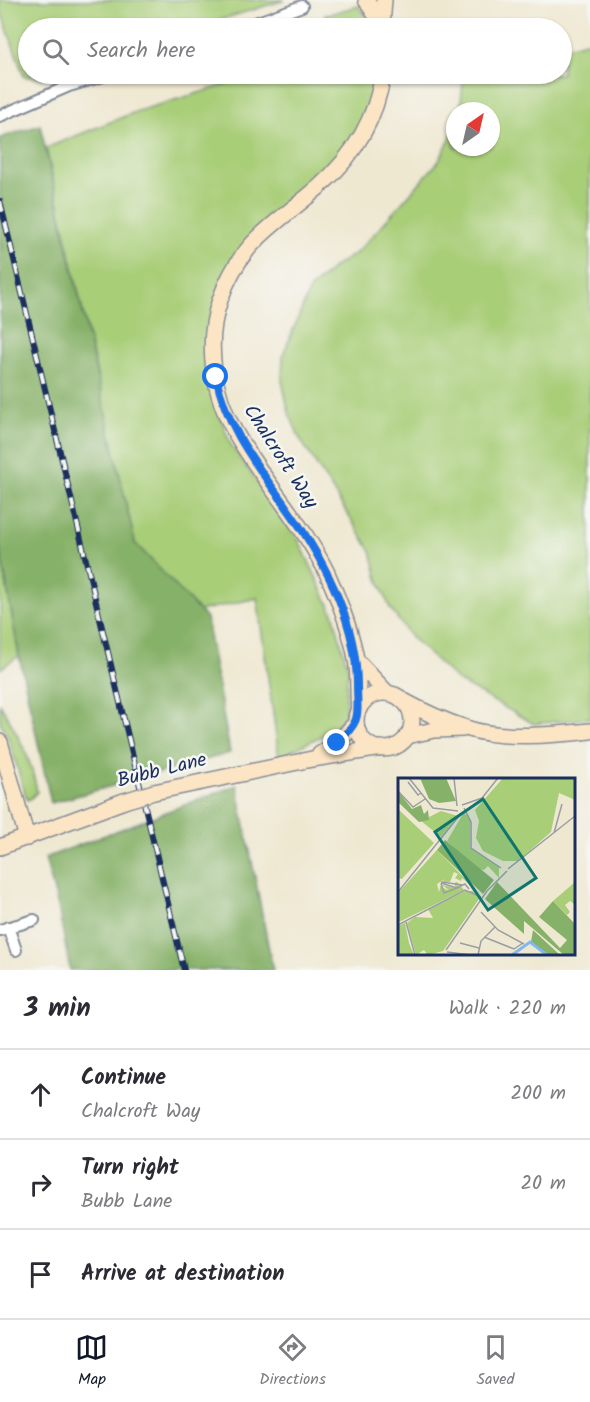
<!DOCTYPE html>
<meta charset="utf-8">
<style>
:root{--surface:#fff;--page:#f2f2f3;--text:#2b2b33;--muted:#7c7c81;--line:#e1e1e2;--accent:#111827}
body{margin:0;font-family:Kalam,sans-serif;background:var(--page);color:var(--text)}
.compass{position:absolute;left:446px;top:102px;width:54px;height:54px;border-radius:50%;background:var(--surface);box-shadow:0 2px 4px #0004;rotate:34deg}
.stop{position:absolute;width:18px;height:18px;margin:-14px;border:4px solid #1a73e8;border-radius:50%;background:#fff}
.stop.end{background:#1a73e8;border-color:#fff;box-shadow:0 2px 6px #0008}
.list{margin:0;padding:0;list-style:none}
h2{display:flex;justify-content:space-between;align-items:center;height:78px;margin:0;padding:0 24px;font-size:26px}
h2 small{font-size:20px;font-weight:400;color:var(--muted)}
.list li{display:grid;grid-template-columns:39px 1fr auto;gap:18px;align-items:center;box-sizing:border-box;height:90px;padding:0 24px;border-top:2px solid var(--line)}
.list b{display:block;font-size:22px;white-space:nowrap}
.list p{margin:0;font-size:20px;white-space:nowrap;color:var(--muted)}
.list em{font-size:20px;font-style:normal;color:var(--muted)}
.icon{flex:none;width:33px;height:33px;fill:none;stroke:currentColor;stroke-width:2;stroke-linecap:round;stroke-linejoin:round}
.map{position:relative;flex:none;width:590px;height:970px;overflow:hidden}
.search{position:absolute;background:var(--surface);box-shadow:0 2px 4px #0004;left:18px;right:18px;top:18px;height:66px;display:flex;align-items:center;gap:15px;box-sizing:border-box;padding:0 21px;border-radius:33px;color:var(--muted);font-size:22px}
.sheet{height:348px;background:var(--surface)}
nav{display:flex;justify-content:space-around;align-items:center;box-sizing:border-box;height:84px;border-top:2px solid var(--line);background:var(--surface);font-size:16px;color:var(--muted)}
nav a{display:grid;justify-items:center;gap:3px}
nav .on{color:var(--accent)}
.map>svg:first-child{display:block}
.green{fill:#a9ce78;stroke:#627e6b;stroke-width:1.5}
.forest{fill:#86b168;stroke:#507063;stroke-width:1.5}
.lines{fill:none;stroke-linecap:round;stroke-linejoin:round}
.street-casing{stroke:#858c98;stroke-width:14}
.secondary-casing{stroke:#858c98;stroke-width:18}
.street{stroke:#fff;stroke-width:10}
.secondary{stroke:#fce5c4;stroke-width:15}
.rail-casing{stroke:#1b2f5e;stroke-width:6}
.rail{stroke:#f6f6f2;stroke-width:4;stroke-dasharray:11;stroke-linecap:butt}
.secondary-bridge-casing{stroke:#858c98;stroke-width:18;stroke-linecap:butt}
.secondary-bridge{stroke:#fce5c4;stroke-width:15}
.route{stroke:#1a73e8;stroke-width:8}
.labels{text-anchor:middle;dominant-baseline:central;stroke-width:5;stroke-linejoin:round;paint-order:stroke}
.street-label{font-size:20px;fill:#1b2f5e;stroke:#f6f6f2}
.inset-river{fill:none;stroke:#80b8f0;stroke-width:3}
.inset-road{fill:none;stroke:#9a9ea3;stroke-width:1.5}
.view{fill:#0f766e;fill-opacity:0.15;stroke:#0f766e;stroke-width:3}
.inset-edge{fill:none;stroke:#1b2f5e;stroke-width:3}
</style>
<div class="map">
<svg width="590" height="970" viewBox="0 0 590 970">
<rect width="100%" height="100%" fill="#f6f6f2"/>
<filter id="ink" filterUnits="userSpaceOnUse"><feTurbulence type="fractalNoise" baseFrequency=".0167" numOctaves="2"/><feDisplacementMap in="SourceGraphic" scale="12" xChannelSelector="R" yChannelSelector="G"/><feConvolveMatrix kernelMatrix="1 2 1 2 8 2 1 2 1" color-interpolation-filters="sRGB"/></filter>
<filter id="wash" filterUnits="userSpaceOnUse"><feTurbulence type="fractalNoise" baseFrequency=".008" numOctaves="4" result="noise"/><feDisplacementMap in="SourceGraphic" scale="24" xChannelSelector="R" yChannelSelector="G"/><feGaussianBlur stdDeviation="1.35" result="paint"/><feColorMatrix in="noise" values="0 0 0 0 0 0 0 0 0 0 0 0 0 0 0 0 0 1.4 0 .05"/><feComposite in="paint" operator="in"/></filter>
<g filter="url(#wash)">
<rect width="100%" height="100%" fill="#efe8d1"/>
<g class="green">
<polygon points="0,0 285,0 193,28 28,28 28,74 60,74 51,78 24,77 0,8"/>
<polygon points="358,6 369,21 373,28 331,28 325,15"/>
<polygon points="590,41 590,718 534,724 458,681 410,636 390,608 378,579 371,551 300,439 289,413 282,381 283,355 310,289 334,267 355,254 376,232 439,161 455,128 455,147 491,147 491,111 460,111 464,74 562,74 562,48"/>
<polygon points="262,74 377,74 374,93 359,131 332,166 269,218 221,281 213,398 231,445 299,541 333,613 348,668 345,715 333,730 279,757 257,598 199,611 135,543 46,148 138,111"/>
<polygon points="0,547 19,656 0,669"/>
<path d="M0,704C16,731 32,760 37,792L30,799L27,800L8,737L0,722Z"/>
</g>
<g class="forest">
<polygon points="40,125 135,543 206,618 230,753 51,803 19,656 0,547 0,138"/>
<polygon points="237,785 273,970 70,970 58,906 45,858"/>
</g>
</g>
<g filter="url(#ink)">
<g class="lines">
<defs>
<g id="street">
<polyline points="241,28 302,6"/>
<polyline points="0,116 69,86 110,74"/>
<polyline points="8,927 16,950"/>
<polyline points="0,930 34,920"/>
</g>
<g id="secondary">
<polyline points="366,0 382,25"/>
<polyline points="382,26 384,0"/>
<polyline points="357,661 387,693"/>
<circle cx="384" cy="721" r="28"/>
<path d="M402,700C422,711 444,721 466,728C500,740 554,735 590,731"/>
<path d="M359,709C357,693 359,675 356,659C351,630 339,600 327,573C302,522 263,481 235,432C213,394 205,342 220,300C241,239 276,225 320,186C355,155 376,119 383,74"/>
<polyline points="407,736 434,730 463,729"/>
<polyline points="0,742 27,838"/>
<polyline points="320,754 337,743 356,723"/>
<polyline points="154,792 312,759 382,748"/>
<polyline points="0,847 124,801"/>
</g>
</defs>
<use href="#street" class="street-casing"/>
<use href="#secondary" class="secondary-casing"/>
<use href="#street" class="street"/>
<use href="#secondary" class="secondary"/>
<defs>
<polyline id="rail" points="0,201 184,970"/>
</defs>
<use href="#rail" class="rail-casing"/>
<use href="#rail" class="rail"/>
<defs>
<polyline id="secondary-bridge" points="124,801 154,792"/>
</defs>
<use href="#secondary-bridge" class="secondary-bridge-casing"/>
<use href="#secondary-bridge" class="secondary-bridge"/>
</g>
</g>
<g class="lines" filter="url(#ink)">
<path class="route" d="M216,377C227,429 257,465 287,508C323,558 356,620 357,683C357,716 363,719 337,743"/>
</g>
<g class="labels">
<g class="street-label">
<text transform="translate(280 457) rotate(57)">Chalcroft Way</text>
<text transform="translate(162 771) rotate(-14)">Bubb Lane</text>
</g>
</g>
<g transform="translate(398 778)">
<rect width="177" height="177" fill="#efe8d1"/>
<path d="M105,0L177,1V22L161,15L153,54L120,83H105L85,73L78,60L81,43L77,32ZM0,31L36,65L4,101L0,100ZM43,33L60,38L43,59L23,43ZM66,34L72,41V70L101,89V100L90,88L86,92L77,90L49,63ZM39,72L83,117L64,100L63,103L57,100L60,96L56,94L52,104H44L47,101L39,106L41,114L43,106L45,110L52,113L44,107L58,110L56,105L59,104L66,112L1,144L0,115ZM177,104V127L172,123L167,127L172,134L169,137L155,123ZM67,113H75L81,121L45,173L30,177L26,172L18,177L9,145L17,139L35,140L30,131ZM7,145L11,165L16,177H0V148Z" fill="#a9ce78"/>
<path d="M22,0H48L58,23L41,25L31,21ZM0,13L14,31L23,27L26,36L30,32L31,42L21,44L0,24ZM47,62L96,102L85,116L39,72ZM99,104L162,170L169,162L141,139L155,123L177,146V177H166L126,143V156L99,132L87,121ZM135,152L162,177H149L133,164Z" fill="#86b168"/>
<path class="inset-river" d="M114,177L132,164L149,177"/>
<path class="inset-road" d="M11,0L35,30L60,33M56,0L59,28M10,4L20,17L23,15M0,13L15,29L27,21M64,27L84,20L100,0M66,30L73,44V70L103,90M156,55L164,26M110,91L177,38M43,104L65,107M43,105L59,110L67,106L71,111M43,105L46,115L59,110M0,114L61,38M83,134L100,152L126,166M8,144L17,177M0,147L67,112L83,119M86,159L116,171L125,165M62,165L81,170M48,172L89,113L109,93M49,174L73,177M80,177L83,163L97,149"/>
<path class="view" d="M85,21L138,100L90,132L37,54Z"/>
<rect width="177" height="177" class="inset-edge"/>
</g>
</svg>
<svg class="compass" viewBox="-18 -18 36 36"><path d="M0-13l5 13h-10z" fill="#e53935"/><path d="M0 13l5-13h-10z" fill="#7c7c81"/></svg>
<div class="stop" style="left:216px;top:377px"></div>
<div class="stop end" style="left:337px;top:743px"></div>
<div class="search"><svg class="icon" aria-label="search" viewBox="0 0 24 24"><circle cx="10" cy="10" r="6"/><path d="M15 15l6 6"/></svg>Search here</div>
</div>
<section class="sheet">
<h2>3 min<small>Walk · 220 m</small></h2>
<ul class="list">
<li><svg class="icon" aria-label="ahead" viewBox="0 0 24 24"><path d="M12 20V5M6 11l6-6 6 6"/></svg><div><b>Continue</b><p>Chalcroft Way</p></div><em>200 m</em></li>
<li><svg class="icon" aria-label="right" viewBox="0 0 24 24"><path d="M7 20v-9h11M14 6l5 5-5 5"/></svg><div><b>Turn right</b><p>Bubb Lane</p></div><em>20 m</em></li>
<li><svg class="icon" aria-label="arrive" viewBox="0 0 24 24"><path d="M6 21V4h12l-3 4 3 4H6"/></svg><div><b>Arrive at destination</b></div></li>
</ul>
</section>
<nav>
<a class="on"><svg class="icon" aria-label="map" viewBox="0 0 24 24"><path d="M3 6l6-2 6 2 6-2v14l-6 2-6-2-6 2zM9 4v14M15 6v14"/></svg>Map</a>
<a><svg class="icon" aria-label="directions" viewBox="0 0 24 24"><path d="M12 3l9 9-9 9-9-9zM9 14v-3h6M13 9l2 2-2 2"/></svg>Directions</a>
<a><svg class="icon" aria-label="saved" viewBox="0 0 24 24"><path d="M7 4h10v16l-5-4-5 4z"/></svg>Saved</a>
</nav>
